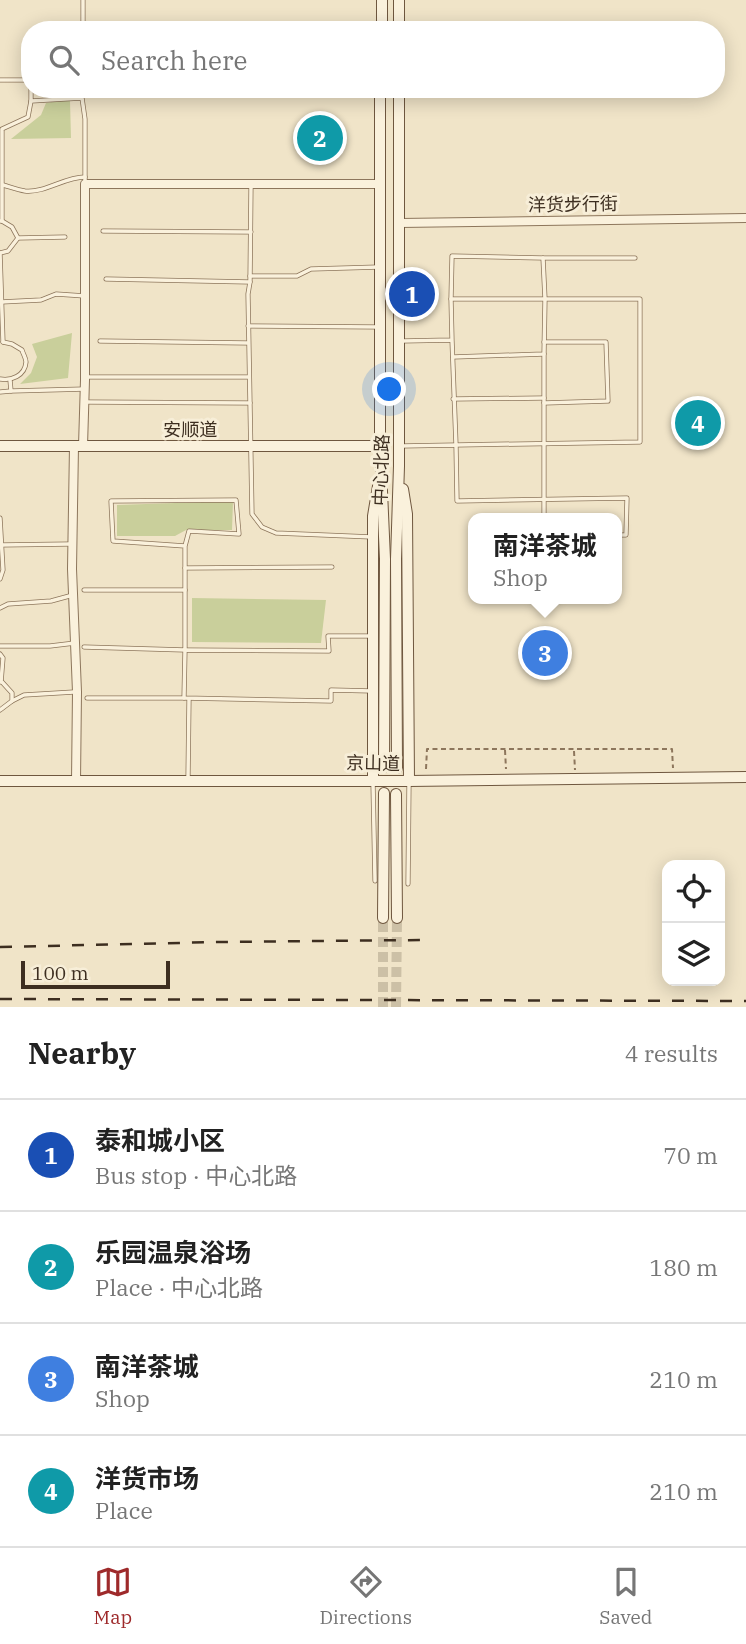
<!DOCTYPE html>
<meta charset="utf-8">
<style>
:root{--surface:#fff;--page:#f2f2f2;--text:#222;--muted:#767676;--line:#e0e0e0;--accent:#9e2a2b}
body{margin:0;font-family:"IBM Plex Serif","Noto Sans SC",serif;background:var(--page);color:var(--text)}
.controls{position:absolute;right:21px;bottom:21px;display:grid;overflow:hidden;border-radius:14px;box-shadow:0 4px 18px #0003}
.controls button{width:63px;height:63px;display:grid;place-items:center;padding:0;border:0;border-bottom:2px solid var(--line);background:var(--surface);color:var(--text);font:35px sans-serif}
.scale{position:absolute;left:21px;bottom:18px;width:149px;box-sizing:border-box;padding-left:7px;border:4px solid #3d2e20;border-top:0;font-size:19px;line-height:24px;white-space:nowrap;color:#3d2e20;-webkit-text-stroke:5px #f7eed8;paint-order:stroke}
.you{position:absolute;left:390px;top:390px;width:24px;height:24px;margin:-18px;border:5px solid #fff;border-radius:50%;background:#1a73e8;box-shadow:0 0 0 10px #1a73e833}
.badge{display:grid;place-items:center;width:46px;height:46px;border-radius:50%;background:var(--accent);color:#fff;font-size:23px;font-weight:700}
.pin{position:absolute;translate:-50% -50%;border:4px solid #fff;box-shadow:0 2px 7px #0006}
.popup{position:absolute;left:468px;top:513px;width:154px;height:91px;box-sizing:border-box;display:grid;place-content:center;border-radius:14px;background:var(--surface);filter:drop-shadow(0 2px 5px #0005);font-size:23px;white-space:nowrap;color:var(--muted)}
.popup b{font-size:26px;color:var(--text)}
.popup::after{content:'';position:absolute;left:50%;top:100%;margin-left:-14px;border:14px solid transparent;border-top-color:var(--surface)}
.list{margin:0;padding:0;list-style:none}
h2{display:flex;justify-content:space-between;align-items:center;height:91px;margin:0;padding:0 28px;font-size:30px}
h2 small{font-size:23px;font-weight:400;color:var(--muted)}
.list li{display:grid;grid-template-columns:46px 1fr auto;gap:21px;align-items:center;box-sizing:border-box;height:112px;padding:0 28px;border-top:2px solid var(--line)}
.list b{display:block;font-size:26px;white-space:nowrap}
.list p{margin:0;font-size:23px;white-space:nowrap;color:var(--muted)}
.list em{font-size:23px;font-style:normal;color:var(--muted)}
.icon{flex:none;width:38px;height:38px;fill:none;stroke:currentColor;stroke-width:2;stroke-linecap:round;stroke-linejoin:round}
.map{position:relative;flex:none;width:746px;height:1007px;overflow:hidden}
.search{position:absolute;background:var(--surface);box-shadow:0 4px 18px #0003;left:21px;right:21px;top:21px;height:77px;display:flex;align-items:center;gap:18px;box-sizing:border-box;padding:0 24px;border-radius:28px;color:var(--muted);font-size:26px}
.sheet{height:539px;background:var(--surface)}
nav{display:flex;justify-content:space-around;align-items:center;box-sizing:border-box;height:98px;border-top:2px solid var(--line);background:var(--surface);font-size:19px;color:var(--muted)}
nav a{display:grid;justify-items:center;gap:4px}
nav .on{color:var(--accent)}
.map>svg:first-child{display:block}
.green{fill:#c9cf9b}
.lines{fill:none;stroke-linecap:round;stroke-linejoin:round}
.secondary-tunnel{stroke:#ccc0a6;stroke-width:10;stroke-dasharray:10 5;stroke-linecap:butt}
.lane-casing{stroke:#8d765c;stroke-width:5}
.street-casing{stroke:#8d765c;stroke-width:10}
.secondary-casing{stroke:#6f573f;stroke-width:12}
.path{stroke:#8d765c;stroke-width:2;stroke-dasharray:5 3.5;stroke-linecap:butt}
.lane{stroke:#faf1dc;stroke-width:3.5}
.street{stroke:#faf1dc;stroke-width:8}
.secondary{stroke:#faf1dc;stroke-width:10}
.rail{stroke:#3d2e20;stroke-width:2.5;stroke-dasharray:12 12;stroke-linecap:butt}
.labels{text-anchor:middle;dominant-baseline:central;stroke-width:6;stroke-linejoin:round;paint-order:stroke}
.street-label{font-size:18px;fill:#3d2e20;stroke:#f7eed8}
</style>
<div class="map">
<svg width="746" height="1007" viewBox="0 0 746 1007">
<rect width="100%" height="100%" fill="#f0e4c8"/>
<g class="green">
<polygon points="57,101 70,101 71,138 11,139 41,115 46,103"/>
<polygon points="72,333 68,378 20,384 31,373 37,357 32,344"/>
<polygon points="233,501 232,530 186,530 175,536 117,536 117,505"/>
<polygon points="192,598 326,600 321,643 192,642"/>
</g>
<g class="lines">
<g class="secondary-tunnel">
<polyline points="383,1007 383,918"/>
<polyline points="396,1007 397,918"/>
</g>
<defs>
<g id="lane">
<polyline points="83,0 83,30"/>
<polyline points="0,80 30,80"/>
<polyline points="31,89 31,101 82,98 85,119 85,184"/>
<path d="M3,185C10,187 18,190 25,191C46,193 64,177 85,177"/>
<polyline points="251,185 250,282 248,294 252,514 262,527 276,533 372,537"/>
<polyline points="0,221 2,221 2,129 28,117 31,101"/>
<polyline points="2,221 12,227 18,238 65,237"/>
<polyline points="103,231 251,232"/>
<polyline points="0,253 3,342"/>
<polyline points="0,253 8,251 18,238"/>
<polyline points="250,276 297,276 311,269 379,267"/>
<polyline points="106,279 250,282"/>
<polyline points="451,299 452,256 543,258"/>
<polyline points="1,302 41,300 56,294 85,296"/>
<polyline points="248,326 379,327"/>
<polyline points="100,341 248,343"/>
<polyline points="402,341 452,340 451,299 640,299 640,442 456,445 452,340"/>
<polyline points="544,354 544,518"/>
<polyline points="453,357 544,354 545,299 543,258 635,258"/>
<polyline points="85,377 249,377"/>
<path d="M0,379C11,381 25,376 26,362C26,358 23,354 22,350L12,344L3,342"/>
<polyline points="10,380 11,391 85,389"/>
<polyline points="0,392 11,391"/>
<polyline points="453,399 544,398"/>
<polyline points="85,402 250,403"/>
<polyline points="544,403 608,401 606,342 544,342"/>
<polyline points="401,446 456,445 457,501 627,498 626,535 617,535"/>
<polyline points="0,518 3,570 0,579"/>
<polyline points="0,545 71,544"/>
<polyline points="185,568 332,567"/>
<polyline points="84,590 185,590"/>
<polyline points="0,608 8,604 51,601 73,595"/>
<polyline points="370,636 328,636 329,651 185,650 184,698 331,701 331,690 372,691"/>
<polyline points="0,646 50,646 75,643"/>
<polyline points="84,647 185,650 185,546 113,541 111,501 236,500 239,534 189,531 185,546"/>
<polyline points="0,654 3,658 1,682"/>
<polyline points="87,698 184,698"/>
<polyline points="12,701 24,695 74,692"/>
<polyline points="0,710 12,701 12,693 2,682"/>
<polyline points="188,778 189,699"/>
<polyline points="373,783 375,881"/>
<polyline points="408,884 409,783"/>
</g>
<g id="street">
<polyline points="400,223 746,218"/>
<polyline points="74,446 72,569 77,692 76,781"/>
<polyline points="83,446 85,380 85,184 380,184"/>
</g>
<g id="secondary">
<polyline points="399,0 399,30"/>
<polyline points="382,30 382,0"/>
<polyline points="380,89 380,446 385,559 384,767"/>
<polyline points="0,446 380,446"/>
<polyline points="403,489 407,514 409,781"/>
<polyline points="397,768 396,559 399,466 399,89"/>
<polyline points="0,781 409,781 746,777"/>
<polyline points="373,781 373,516 378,486"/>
<polyline points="396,794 397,918"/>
<polyline points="383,918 384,793"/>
</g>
</defs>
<use href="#lane" class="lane-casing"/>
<use href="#street" class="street-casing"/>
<use href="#secondary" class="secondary-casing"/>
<g class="path">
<polyline points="505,750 506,769"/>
<polyline points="574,751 575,770"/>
<polyline points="426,769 427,749 672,749 673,768"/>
</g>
<use href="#lane" class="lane"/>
<use href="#street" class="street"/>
<use href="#secondary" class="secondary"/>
<g class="rail">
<polyline points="0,947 219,942 421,940"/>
<polyline points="0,999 746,1001"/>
</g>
</g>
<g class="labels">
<g class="street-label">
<text transform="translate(573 204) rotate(-1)">洋货步行街</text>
<text x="190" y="429">安顺道</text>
<text transform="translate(381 470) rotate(-88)">中心北路</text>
<text transform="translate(373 763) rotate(1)">京山道</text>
</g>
</g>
</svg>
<div class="controls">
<button><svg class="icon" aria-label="locate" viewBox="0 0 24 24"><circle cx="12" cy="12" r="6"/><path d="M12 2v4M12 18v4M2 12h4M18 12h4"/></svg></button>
<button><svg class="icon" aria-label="layers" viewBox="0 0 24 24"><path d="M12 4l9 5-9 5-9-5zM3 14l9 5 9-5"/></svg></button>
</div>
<div class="scale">100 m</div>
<div class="you"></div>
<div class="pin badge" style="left:412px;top:294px;background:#1a4fb4">1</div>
<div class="pin badge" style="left:320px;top:138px;background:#0f9aa8">2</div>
<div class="pin badge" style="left:545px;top:653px;background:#3f7fe0">3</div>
<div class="popup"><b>南洋茶城</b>Shop</div>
<div class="pin badge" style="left:698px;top:423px;background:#0f9aa8">4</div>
<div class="search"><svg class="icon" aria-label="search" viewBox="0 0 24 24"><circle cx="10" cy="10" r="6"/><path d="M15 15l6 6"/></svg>Search here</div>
</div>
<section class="sheet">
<h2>Nearby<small>4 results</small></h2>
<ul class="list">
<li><span class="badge" style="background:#1a4fb4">1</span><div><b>泰和城小区</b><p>Bus stop · 中心北路</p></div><em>70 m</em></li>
<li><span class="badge" style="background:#0f9aa8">2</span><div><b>乐园温泉浴场</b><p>Place · 中心北路</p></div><em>180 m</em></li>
<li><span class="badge" style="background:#3f7fe0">3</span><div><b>南洋茶城</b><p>Shop</p></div><em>210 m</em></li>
<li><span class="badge" style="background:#0f9aa8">4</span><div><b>洋货市场</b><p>Place</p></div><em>210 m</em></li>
</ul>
</section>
<nav>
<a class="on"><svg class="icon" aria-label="map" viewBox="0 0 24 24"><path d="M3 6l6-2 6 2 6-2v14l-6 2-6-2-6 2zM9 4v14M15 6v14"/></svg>Map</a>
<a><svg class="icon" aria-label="directions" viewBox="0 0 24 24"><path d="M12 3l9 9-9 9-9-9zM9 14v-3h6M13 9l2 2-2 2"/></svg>Directions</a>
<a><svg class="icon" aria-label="saved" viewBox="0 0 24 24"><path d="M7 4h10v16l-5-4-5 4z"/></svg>Saved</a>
</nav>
